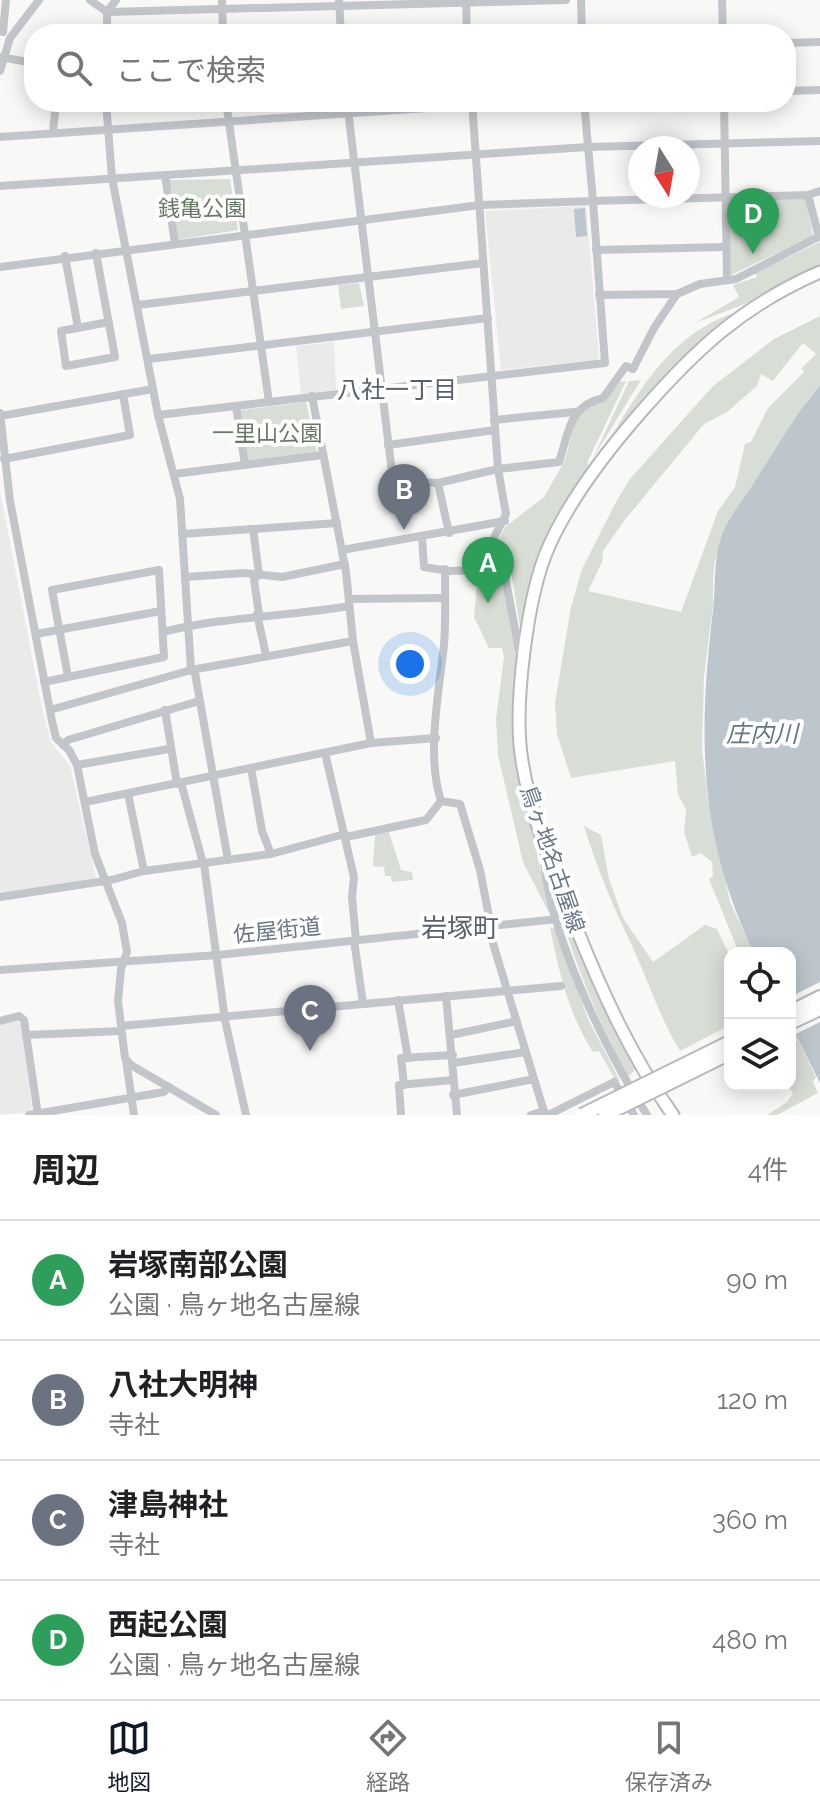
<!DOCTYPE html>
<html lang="ja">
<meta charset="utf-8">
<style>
:root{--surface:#fff;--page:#f6f6f6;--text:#202124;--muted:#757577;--line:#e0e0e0;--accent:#111827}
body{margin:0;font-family:Raleway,"Noto Sans JP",sans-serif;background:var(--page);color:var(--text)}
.controls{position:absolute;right:24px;bottom:24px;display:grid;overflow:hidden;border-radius:16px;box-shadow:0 4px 20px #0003}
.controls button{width:72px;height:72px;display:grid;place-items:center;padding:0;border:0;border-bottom:2px solid var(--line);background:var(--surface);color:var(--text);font:40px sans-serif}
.compass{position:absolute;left:628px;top:136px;width:72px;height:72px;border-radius:50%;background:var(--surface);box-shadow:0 4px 20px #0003;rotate:169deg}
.you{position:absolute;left:410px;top:664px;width:28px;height:28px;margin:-20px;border:6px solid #fff;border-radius:50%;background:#1a73e8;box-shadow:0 0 0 12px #1a73e833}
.badge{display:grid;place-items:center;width:52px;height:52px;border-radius:50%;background:var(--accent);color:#fff;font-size:26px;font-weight:700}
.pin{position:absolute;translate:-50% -66px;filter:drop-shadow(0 2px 4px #0008)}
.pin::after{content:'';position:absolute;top:42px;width:28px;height:24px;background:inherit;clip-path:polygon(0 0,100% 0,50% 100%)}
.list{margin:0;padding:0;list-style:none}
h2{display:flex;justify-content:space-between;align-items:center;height:104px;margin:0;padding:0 32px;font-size:34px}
h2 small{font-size:26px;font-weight:400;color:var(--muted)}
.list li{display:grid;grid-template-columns:52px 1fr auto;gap:24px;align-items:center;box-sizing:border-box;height:120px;padding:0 32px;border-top:2px solid var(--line)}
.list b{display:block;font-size:30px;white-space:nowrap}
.list p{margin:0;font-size:26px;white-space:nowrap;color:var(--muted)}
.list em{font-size:26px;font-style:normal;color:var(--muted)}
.icon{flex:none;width:44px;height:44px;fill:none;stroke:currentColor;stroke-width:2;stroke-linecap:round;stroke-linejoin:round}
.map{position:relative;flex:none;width:820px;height:1115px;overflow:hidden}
.search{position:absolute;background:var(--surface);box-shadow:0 4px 20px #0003;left:24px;right:24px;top:24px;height:88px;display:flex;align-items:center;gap:20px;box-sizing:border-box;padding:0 28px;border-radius:32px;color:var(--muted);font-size:30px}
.sheet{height:584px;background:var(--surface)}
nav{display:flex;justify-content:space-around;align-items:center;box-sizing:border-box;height:112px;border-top:2px solid var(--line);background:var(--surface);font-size:22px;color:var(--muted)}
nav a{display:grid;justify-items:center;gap:4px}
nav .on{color:var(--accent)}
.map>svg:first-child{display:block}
.built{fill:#e9eae9}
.green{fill:#d8ded5;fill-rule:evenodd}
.water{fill:#bcc6cc}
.pier{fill:#f8f9f6}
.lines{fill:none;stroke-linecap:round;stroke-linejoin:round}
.major-casing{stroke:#b5b9be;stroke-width:15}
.highway-casing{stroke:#b7babe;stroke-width:16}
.minor{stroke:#c2c5ca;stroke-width:8}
.major{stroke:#fff;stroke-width:11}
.highway{stroke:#fff;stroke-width:12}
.highway-bridge-casing{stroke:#b7babe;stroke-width:16;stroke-linecap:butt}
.highway-bridge{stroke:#fff;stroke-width:12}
.labels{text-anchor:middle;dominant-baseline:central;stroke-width:8;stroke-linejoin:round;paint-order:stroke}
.park-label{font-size:22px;fill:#667963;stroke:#fff}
.street-label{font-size:22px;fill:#687787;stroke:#fff}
.neighbourhood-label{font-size:24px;fill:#56616c;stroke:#fff}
.water-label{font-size:24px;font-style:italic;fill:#637883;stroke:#fff}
.quarter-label{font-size:26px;fill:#56616c;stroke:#fff}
</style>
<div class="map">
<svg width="820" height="1115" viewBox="0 0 820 1115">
<rect width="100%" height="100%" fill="#f8f9f6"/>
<g class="built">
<polygon points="586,206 599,356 596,360 501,370 485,211"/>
<polygon points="334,342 336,390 301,394 296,346"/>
<polygon points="0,491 42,708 51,742 70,766 96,878 0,894"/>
<polygon points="17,1020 21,1025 32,1107 29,1112 0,1115 0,1025"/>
</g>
<g class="green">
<polygon points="230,179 238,230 176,240 169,180"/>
<polygon points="806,199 813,236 731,275 729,203 732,200"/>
<polygon points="820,242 820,267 755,300 695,323 739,297 733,285 757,277 755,273"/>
<polygon points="359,283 364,306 341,309 338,285"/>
<path d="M737,312C682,353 641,409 597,461C633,401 666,334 737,312Z"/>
<path d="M820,316V385L808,399L715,560L713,579V605L704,676L702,748L708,799L730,902L754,953H739L709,879L713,876L712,862L701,853L692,857L684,832L686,810L678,794L675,761L571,778L557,734L555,703L571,607L582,569L616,502L630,479L713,386L774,339ZM803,343L816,354L802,368L804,372L768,408L751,442L745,444L735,487L718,511L681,612L588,591L602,562L603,551L624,521L704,424L727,412L757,386L761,374L773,381Z"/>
<polygon points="641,380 593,458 629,381"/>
<polygon points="626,381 588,461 587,475 563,512 522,640 511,571 493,565 489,559 505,527 544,497 565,460 574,425 580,414 617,382"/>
<polygon points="306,402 317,452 248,461 239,413 242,410"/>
<polygon points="478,573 501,578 503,583 519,660 516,686 537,854 550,915 523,862 498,755 496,719 504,657 502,648 489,648 474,617"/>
<path d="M584,826L601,835L609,879L623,918L653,962L705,925L717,929L730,956V1025L680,1051C660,1018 649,983 633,948C614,908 597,869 584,826Z"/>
<polygon points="389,832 401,870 412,872 413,880 392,882 391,876 385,876 384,867 373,866 375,835"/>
<path d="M551,876L638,1067L628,1077C594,1013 567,946 551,876Z"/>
<path d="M550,927L556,929L588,1019L620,1081H616L599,1051L593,1052C568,1013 559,972 550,927Z"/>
<polygon points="790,1023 816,1077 813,1082 818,1093 777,1115 767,1115 787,1102 793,1094 788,1085"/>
</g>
<g class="water">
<polygon points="585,208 587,236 576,237 574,209"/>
<path d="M820,385V1083L790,1023V953H754C698,836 698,736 713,610C716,583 713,558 723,532C730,516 743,500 752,486C774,452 794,416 820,385Z"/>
</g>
<polygon class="pier" points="820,982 820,1022 792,1036 790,997"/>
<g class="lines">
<defs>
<path id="major" d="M673,1115C632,1058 602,992 576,927C554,874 531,818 522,761C513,708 527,595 549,546C571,497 606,452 641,412C696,349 742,306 820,272"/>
<g id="highway">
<polyline points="790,1012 820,997"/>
<polyline points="790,1023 820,1009"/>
</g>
</defs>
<use href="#major" class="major-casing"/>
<use href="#highway" class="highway-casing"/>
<g class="minor">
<polyline points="90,0 107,12 566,0"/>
<polyline points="222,0 223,34"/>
<polyline points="339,0 341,34"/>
<polyline points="466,0 467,34"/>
<polyline points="581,0 582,34"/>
<polyline points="722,0 723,34"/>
<polyline points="3,32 6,0"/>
<polyline points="107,34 107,12 116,0"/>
<polyline points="786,43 820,42"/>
<polyline points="0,57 34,63"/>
<polyline points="0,71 10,38 39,0"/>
<polyline points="786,91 820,90"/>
<polyline points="106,102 112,178 158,415 180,499 191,670 195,673 228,860"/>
<polyline points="226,102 269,402"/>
<path d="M347,102L393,481L438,483L498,469L559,462C569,433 568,406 603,398L626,366L633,369L654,328L677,294"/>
<polyline points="472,102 498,469 506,514 481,564 483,570"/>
<polyline points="584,102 593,201 808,195 820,191"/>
<polyline points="724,102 727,278"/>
<polyline points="53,132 56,102"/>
<polyline points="0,137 472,105"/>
<polyline points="165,175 175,244"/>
<polyline points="0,186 588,147 820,141"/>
<polyline points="808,195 819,237"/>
<polyline points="596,250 725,247"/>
<polyline points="96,253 115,357 66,366 61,331 109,322"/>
<polyline points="65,256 78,328"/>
<polyline points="0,267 480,205 593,201 605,363 158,415"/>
<polyline points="599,295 677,294 700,284 736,279 820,236"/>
<polyline points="138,305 483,263"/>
<polyline points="149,359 488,318"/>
<polyline points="312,396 346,572 353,641 371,743"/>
<polyline points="236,406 245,465"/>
<polyline points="0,413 10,501 52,721 56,738 69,750 77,765 95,854 122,923 127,952 121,969 118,1001 125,1058 131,1065 216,1115"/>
<polyline points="0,416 153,389"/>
<polyline points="494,420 574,412"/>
<polyline points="388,445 495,430"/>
<polyline points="4,459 130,435 123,394"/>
<polyline points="174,474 323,455"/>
<polyline points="438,483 449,533"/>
<polyline points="253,529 259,574 254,580 259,614"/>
<polyline points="182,534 337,523"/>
<polyline points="422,537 424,567 449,571 483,570 505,576 519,650 524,654"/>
<polyline points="342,550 505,521"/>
<path d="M445,569C445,594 446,620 444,645C439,692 426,755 441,801L460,804L480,870L491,927"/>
<polyline points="185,577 245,573 282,577 345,564"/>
<polyline points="349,599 445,598"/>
<polyline points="257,614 266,655"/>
<path d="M163,632C226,616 286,617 349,606"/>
<polyline points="36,634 161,611"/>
<polyline points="44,682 164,657 159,570 52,590 68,677"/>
<polyline points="50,710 191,670 353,641"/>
<polyline points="165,710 177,784"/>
<polyline points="63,745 68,740 199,701"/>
<polyline points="325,753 354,877 352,897 356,940"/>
<polyline points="77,765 169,749"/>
<polyline points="251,768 262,831 271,854"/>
<polyline points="181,783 203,863"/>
<polyline points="128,794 144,871"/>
<polyline points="85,802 371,743 436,738"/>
<polyline points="346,837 426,820 441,801"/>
<path d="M543,850C546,929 605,1049 647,1115"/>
<polyline points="204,864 225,1020 246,1115"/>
<polyline points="0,897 111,880 144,871 271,854 345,834"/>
<polyline points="488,927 545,1115"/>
<polyline points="354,940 363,1004"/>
<polyline points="0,970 218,955 557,919"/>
<polyline points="446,996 457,1115"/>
<polyline points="398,1000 408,1058"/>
<polyline points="0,1021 19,1016 24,1020 38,1115"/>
<polyline points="121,1026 561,986"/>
<polyline points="26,1035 121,1031"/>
<polyline points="451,1035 517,1021"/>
<polyline points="126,1060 134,1115"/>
<polyline points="453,1063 526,1052"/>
<polyline points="404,1085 401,1058 453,1055"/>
<polyline points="453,1095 534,1079"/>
<polyline points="29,1115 164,1092 169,1087"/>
<polyline points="401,1115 399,1085 453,1080"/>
<polyline points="531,1115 544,1111"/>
<polyline points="548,1115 614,1082 634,1115"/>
</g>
<use href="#major" class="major"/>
<use href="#highway" class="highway"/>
<defs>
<g id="highway-bridge">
<polyline points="582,1115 730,1042"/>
<polyline points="605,1115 730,1053"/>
</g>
</defs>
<use href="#highway-bridge" class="highway-bridge-casing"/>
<use href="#highway-bridge" class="highway-bridge"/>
</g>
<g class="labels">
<g class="park-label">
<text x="202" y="208">銭亀公園</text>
<text x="267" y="433">一里山公園</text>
</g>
<g class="street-label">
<text transform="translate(553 859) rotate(71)">鳥ヶ地名古屋線</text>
<text transform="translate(277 930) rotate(-6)">佐屋街道</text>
</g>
<g class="neighbourhood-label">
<text x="397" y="389">八社一丁目</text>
</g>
<g class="water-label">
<text x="762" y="733">庄内川</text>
</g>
<g class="quarter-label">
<text x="460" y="928">岩塚町</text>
</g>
</g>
</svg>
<div class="controls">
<button><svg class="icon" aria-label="locate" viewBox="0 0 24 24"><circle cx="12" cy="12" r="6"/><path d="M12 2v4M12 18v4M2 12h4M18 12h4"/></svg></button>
<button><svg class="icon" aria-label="layers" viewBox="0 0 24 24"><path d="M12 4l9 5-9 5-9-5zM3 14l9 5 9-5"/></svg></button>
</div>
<svg class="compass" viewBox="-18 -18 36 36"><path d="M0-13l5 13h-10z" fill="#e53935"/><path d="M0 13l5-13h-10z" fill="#757577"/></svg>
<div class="you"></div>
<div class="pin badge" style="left:488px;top:603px;background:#2e9e5b">A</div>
<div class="pin badge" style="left:404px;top:530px;background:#6b7280">B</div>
<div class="pin badge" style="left:310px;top:1051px;background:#6b7280">C</div>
<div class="pin badge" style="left:753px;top:254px;background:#2e9e5b">D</div>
<div class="search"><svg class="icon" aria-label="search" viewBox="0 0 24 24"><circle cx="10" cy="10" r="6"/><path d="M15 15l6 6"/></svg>ここで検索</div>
</div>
<section class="sheet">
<h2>周辺<small>4件</small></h2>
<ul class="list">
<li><span class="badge" style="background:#2e9e5b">A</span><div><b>岩塚南部公園</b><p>公園 · 鳥ヶ地名古屋線</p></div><em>90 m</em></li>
<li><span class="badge" style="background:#6b7280">B</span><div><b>八社大明神</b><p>寺社</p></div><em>120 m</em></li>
<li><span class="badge" style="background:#6b7280">C</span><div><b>津島神社</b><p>寺社</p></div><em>360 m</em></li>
<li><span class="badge" style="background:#2e9e5b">D</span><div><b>西起公園</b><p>公園 · 鳥ヶ地名古屋線</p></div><em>480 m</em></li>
</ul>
</section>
<nav>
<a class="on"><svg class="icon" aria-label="map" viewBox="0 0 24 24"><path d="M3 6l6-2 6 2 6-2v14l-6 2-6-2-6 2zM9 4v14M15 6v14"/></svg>地図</a>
<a><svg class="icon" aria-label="directions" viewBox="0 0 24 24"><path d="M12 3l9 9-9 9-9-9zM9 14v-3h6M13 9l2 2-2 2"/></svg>経路</a>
<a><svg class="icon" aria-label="saved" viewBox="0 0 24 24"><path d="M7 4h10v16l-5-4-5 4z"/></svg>保存済み</a>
</nav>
